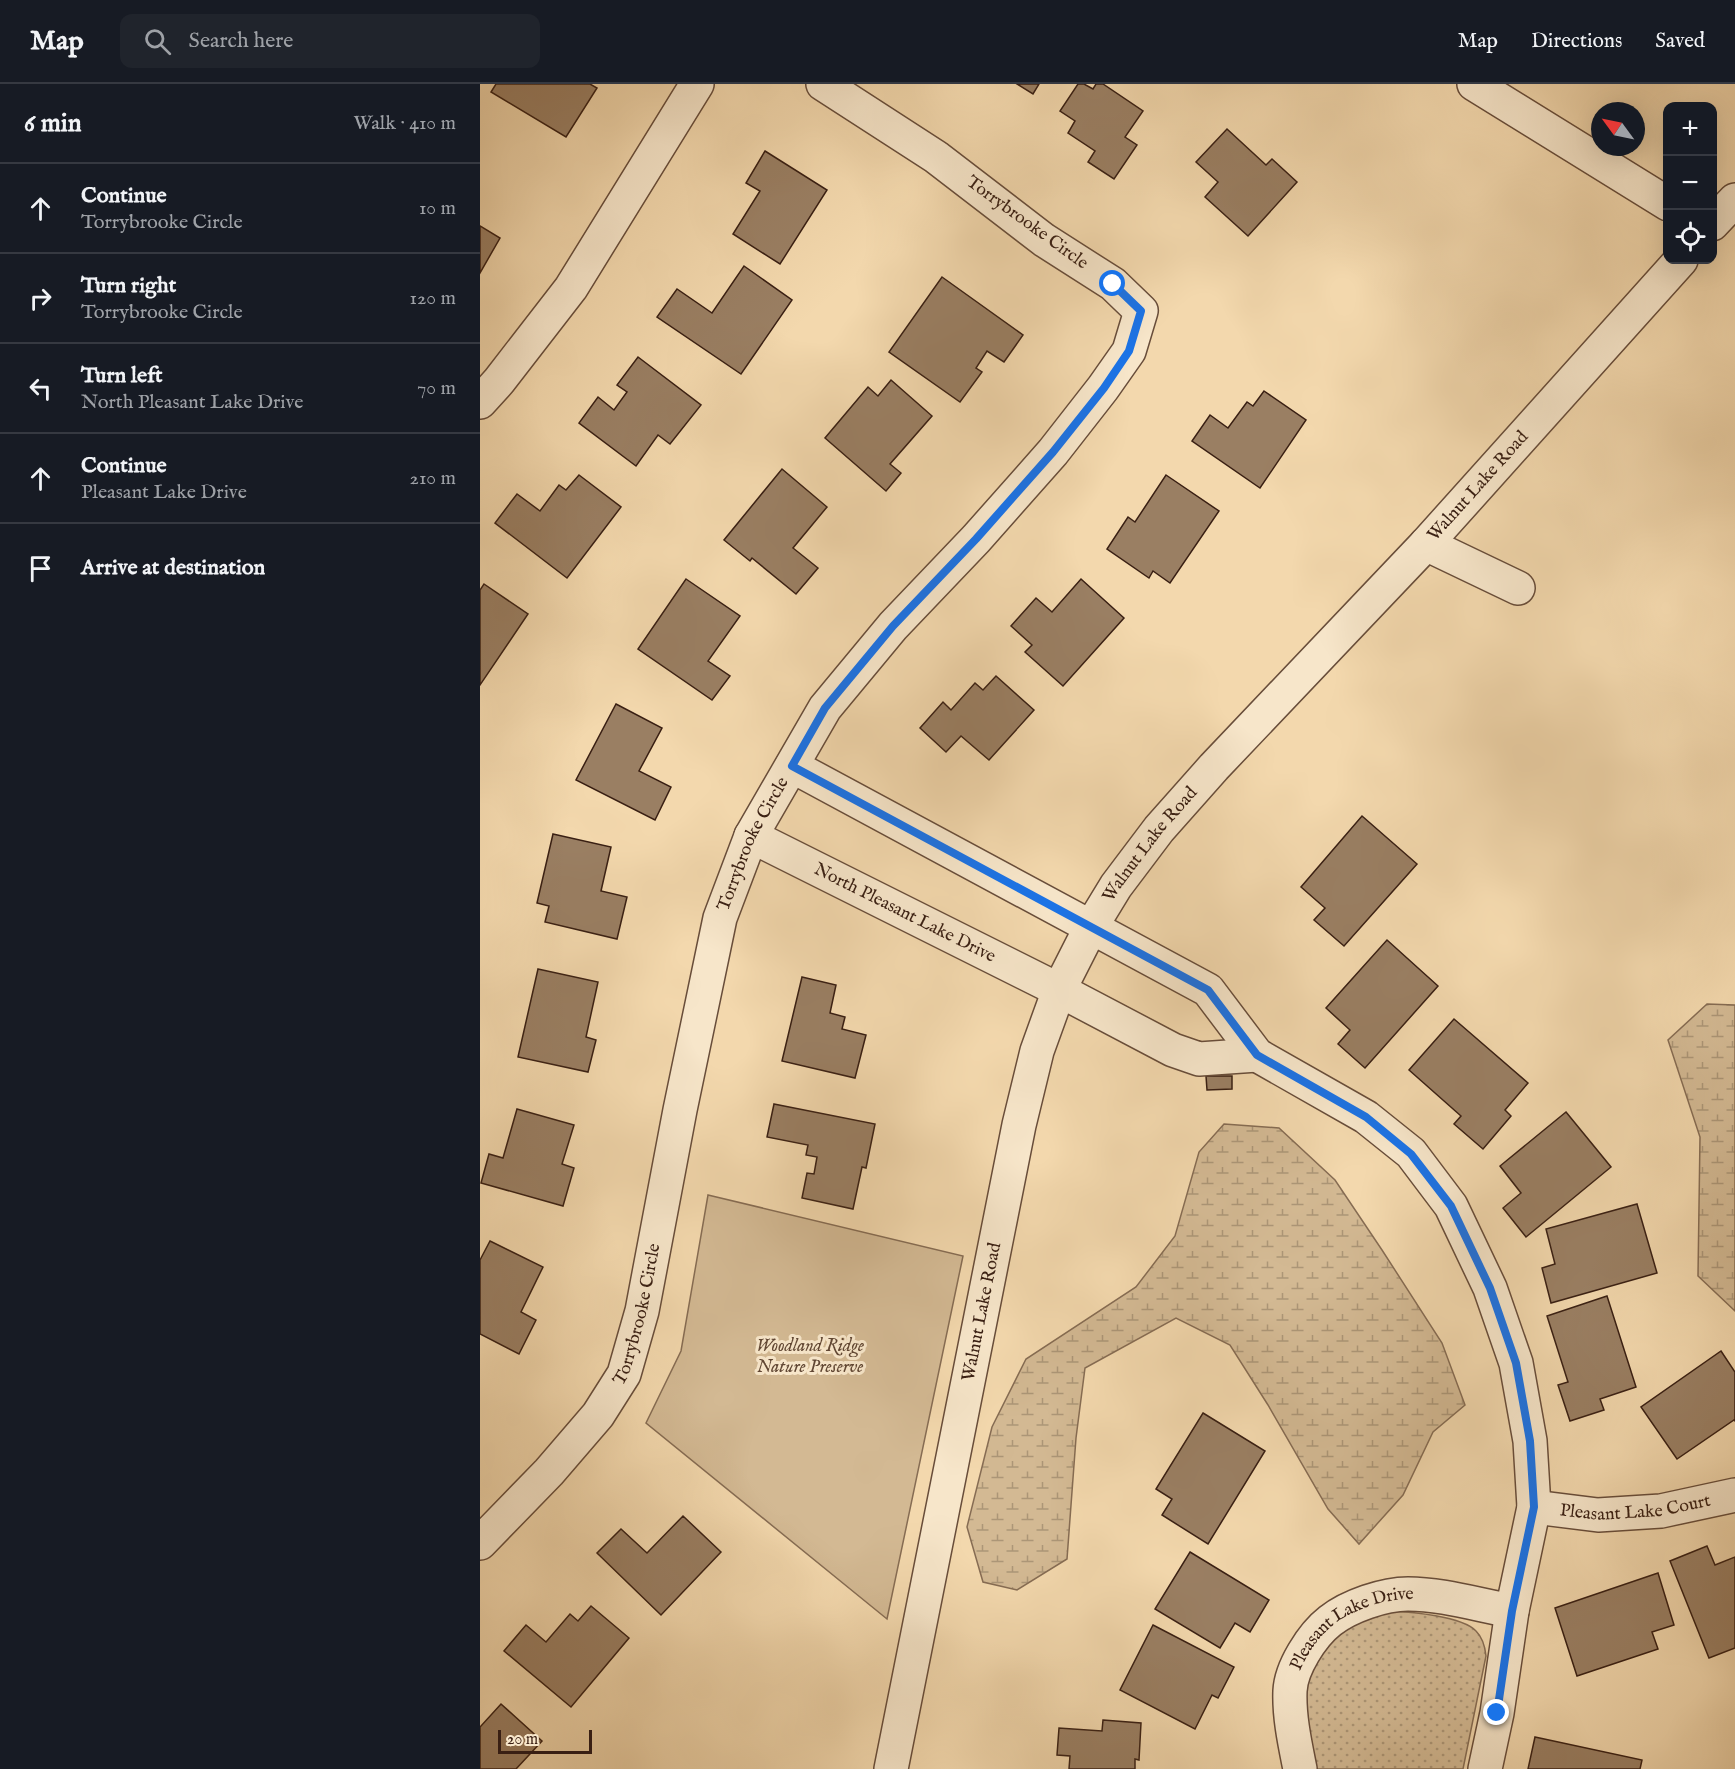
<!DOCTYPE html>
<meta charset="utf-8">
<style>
:root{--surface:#171b24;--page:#20242c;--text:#f1f3f6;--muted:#9ea1a6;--line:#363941}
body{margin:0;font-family:"IM FELL English",serif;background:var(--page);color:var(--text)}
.controls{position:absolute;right:18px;top:18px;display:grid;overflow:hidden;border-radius:12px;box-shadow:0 6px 24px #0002}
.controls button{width:54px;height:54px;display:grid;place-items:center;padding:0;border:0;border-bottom:2px solid var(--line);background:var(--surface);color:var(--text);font:30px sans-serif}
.compass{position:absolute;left:1111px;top:18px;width:54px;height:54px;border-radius:50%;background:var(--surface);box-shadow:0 6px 24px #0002;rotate:303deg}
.scale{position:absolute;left:18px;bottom:15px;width:94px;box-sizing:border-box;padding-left:6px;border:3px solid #391f13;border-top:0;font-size:16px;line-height:21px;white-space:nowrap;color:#391f13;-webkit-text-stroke:4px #f7e6ca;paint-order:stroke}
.stop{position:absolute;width:18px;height:18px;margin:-14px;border:4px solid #1a73e8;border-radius:50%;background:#fff}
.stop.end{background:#1a73e8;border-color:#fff;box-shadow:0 2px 6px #0008}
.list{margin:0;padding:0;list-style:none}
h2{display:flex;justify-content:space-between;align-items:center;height:78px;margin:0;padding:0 24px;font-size:26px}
h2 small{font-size:20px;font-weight:400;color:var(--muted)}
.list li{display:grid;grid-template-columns:39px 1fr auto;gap:18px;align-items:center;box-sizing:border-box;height:90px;padding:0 24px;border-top:2px solid var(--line)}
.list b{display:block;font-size:22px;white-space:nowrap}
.list p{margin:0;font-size:20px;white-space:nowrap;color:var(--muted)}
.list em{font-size:20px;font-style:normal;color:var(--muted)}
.icon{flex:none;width:33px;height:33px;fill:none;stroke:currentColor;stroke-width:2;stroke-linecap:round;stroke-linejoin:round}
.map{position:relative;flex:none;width:1255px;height:1685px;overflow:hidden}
header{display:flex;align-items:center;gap:36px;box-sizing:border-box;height:84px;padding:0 30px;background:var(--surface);border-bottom:2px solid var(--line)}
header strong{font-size:28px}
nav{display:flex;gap:33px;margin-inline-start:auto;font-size:21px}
.search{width:420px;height:54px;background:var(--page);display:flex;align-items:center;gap:15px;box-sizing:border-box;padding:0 21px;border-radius:12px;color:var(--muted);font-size:22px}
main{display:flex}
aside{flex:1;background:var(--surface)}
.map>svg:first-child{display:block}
.grass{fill:url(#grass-dots);stroke:#866c53;stroke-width:1.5}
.wetland{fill:url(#wetland-marsh);stroke:#866c53;stroke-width:1.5}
.park{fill:#d3b993;stroke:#866c53;stroke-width:1.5}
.building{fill:#9a7f63;stroke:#391f13;stroke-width:1.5}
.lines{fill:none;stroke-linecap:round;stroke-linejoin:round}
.minor-casing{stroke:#684d3a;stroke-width:36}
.minor{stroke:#f7e6ca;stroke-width:33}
.route{stroke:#1a73e8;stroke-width:8}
.labels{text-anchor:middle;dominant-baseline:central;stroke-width:6;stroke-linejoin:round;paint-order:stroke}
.street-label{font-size:18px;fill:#391f13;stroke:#f7e6ca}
.park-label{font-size:18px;font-style:italic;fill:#604633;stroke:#f7e6ca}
</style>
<header>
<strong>Map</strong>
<div class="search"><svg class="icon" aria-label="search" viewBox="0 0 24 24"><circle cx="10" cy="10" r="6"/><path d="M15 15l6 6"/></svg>Search here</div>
<nav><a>Map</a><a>Directions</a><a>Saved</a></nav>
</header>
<main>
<aside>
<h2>6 min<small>Walk · 410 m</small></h2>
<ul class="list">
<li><svg class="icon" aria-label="ahead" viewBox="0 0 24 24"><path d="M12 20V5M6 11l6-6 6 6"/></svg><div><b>Continue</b><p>Torrybrooke Circle</p></div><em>10 m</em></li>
<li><svg class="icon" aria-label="right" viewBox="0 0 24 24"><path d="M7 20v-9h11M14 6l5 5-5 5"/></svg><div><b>Turn right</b><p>Torrybrooke Circle</p></div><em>120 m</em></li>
<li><svg class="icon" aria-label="left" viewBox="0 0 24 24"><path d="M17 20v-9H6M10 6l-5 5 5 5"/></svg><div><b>Turn left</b><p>North Pleasant Lake Drive</p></div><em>70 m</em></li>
<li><svg class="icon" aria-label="ahead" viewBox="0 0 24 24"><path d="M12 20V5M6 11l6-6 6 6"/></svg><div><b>Continue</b><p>Pleasant Lake Drive</p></div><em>210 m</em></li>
<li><svg class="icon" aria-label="arrive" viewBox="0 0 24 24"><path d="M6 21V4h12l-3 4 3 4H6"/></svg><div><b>Arrive at destination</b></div></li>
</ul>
</aside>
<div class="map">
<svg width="1255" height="1685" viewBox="0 0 1255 1685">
<defs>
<pattern id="grass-dots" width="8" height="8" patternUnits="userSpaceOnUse" patternTransform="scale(1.5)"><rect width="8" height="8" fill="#d3b993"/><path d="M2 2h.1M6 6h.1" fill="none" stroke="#ac9677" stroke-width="1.8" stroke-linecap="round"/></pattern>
<pattern id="wetland-marsh" width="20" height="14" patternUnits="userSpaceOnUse" patternTransform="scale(1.5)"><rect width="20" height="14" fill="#d3b993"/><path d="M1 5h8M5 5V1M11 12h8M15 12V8" fill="none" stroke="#ac9677"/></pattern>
</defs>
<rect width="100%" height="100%" fill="#f3d8ad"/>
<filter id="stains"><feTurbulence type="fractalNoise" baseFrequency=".00333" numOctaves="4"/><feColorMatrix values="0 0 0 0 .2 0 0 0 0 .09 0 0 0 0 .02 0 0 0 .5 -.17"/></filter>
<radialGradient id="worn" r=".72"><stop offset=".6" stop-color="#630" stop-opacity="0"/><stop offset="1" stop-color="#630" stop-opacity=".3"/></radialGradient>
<path class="grass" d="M910,1527C931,1528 982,1532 996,1547C1003,1554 1005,1562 1006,1572L983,1685H836C833,1665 825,1641 825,1622C824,1584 851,1551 884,1535C892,1531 901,1529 910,1527Z"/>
<g class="wetland">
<polygon points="1227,920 1255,921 1255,1227 1218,1192 1220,1053 1188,956"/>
<polygon points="744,1040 799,1044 855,1096 902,1166 962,1259 985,1321 953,1348 923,1411 879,1460 848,1425 788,1321 750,1261 696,1234 605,1284 596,1354 587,1475 537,1506 503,1498 487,1443 512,1343 546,1275 656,1203 695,1152 719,1068"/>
</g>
<polygon class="park" points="228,1111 483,1172 407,1535 166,1339 201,1267"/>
<g class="building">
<polygon points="16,0 110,0 117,4 86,53 11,8"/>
<polygon points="537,0 559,0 553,10"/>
<polygon points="598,0 604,0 613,5 616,0 623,0 663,27 645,53 657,61 634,95 608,78 615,67 588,49 595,37 580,27"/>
<polygon points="747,45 786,81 792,75 817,98 768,152 725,113 738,98 716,78"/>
<polygon points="285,67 347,106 300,180 253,150 280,107 266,99"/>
<polygon points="0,142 20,154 0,189"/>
<polygon points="264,182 312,216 261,290 177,233 197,205 232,229"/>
<polygon points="462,193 543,251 524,278 507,267 496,284 502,288 480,318 409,268"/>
<polygon points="158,273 221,321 190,360 178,351 156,382 99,339 118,313 134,326 147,308 137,301"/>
<polygon points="411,296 452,332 410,380 421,389 406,407 345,354 388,303 398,312"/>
<polygon points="784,307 826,336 780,404 712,357 730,331 748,344 767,318 773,322"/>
<polygon points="302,385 347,423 313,464 338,484 316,510 272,474 270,477 244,456"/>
<polygon points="99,391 141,423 87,494 15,439 37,410 60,427 79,401 86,406"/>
<polygon points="686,391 739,427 690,499 673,487 669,494 627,465 648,433 655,438"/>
<polygon points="206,495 260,532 228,577 250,592 232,616 158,565"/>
<polygon points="601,495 644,534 583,602 545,568 552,561 531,542 556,514 572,528"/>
<polygon points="4,500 48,530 0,601 0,506"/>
<polygon points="516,592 554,626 509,676 481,652 466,668 440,644 463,618 471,626 495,599 503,606"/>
<polygon points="136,620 182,644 159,687 191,703 175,736 96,696"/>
<polygon points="882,732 937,780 864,862 834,836 845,824 821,803"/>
<polygon points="73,750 131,763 121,807 147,813 137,855 65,838 69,822 57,819"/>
<polygon points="907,856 958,902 885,984 858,960 870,946 846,924"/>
<polygon points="58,885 118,898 106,953 116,956 108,988 38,973"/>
<polygon points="322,893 356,901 350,929 365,933 362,945 386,951 375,994 302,977"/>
<polygon points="974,935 1048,999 1025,1026 1031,1032 1003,1065 974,1040 981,1032 929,986"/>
<polygon points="726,992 752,992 752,1005 727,1006"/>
<polygon points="294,1020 395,1040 386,1084 382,1083 373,1125 322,1114 327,1089 334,1090 337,1073 326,1071 328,1061 287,1053"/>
<polygon points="37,1025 94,1041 82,1080 94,1084 83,1122 1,1099 9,1070 23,1074"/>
<polygon points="1086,1028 1131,1083 1046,1153 1023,1124 1041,1109 1020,1082"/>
<polygon points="1157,1120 1177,1189 1071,1219 1062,1184 1075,1180 1066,1145"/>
<polygon points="10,1157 63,1183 41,1228 56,1236 39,1270 0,1250 0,1176"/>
<polygon points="1127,1212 1156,1303 1120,1315 1124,1326 1090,1337 1078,1301 1088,1298 1067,1232"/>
<polygon points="1241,1267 1255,1288 1255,1337 1254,1336 1197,1375 1161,1323"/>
<polygon points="723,1329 785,1367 728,1460 682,1431 692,1415 676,1405"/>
<polygon points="203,1432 241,1468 181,1531 117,1469 141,1445 167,1469"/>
<polygon points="1227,1462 1235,1481 1255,1473 1255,1564 1229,1574 1190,1477"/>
<polygon points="710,1468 789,1516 770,1548 755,1539 740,1564 675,1525"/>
<polygon points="1178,1489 1194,1541 1172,1548 1178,1565 1097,1592 1075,1524"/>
<polygon points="111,1522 149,1554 91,1623 24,1567 46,1541 66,1558 90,1530 98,1537"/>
<polygon points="673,1541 754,1583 738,1614 732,1611 715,1645 640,1606"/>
<polygon points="21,1620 62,1657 36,1685 0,1685 0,1643"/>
<polygon points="623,1636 661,1639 659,1676 655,1675 655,1685 589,1685 590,1672 577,1671 579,1644 622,1647"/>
<polygon points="1055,1653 1162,1676 1160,1685 1048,1685"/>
</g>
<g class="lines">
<defs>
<g id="minor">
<polyline points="994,0 1188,120"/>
<polyline points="1232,140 1255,116"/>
<polyline points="0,318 19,297 91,204 217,0"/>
<polyline points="946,460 1038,504"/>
<polyline points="312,682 728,906 777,971 886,1033 931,1069 971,1122 1010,1204 1036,1279 1050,1357 1054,1423 1032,1527 1017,1629 1005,1685"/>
<path id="s1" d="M271,752L579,906L693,966L719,975L777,971"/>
<path id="s2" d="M1054,1423L1118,1431L1181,1427L1255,1411"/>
<path id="s3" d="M0,1459L69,1388L118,1331L144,1290L162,1227L200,1026L240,834L271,752L345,624L413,542L496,455L573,368L623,304L649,267L661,227L633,200L564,156L456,73L343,0"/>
<path id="s4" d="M411,1685L539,1041L557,967L579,906L611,843L636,802L679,745L734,683L946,460L1201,176"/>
<path id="s5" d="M820,1685C815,1660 809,1633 810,1607C811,1584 832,1551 850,1537C869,1522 904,1510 928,1510C962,1510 998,1521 1032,1527"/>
</g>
</defs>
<use href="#minor" class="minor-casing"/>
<use href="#minor" class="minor"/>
</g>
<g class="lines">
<polyline class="route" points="633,200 661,227 649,267 624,304 573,368 496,455 413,542 345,624 312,682 728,906 777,971 886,1033 931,1070 971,1122 1010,1204 1036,1279 1050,1357 1054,1423 1032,1527 1017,1629"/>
</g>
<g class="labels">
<g class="street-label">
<text transform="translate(547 139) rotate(36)">Torrybrooke Circle</text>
<text stroke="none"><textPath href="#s4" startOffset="1456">Walnut Lake Road</textPath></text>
<text stroke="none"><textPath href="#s4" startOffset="970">Walnut Lake Road</textPath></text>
<text stroke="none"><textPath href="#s3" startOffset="770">Torrybrooke Circle</textPath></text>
<text stroke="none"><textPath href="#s1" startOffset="172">North Pleasant Lake Drive</textPath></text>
<text stroke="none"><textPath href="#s4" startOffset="466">Walnut Lake Road</textPath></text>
<text stroke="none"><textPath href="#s3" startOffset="284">Torrybrooke Circle</textPath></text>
<text stroke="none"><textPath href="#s2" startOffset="102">Pleasant Lake Court</textPath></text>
<text stroke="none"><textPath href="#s5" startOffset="176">Pleasant Lake Drive</textPath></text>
</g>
<g class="park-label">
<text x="330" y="1262">Woodland Ridge<tspan x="330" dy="21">Nature Preserve</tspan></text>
</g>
</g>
<rect width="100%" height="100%" filter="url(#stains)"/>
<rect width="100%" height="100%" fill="url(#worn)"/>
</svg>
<div class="controls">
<button>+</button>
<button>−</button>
<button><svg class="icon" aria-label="locate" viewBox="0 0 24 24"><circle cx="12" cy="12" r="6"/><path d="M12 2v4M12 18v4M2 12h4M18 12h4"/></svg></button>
</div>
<svg class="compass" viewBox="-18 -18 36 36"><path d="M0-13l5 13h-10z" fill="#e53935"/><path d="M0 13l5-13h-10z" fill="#9ea1a6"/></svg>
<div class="scale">20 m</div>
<div class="stop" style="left:633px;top:200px"></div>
<div class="stop end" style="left:1017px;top:1629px"></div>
</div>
</main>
